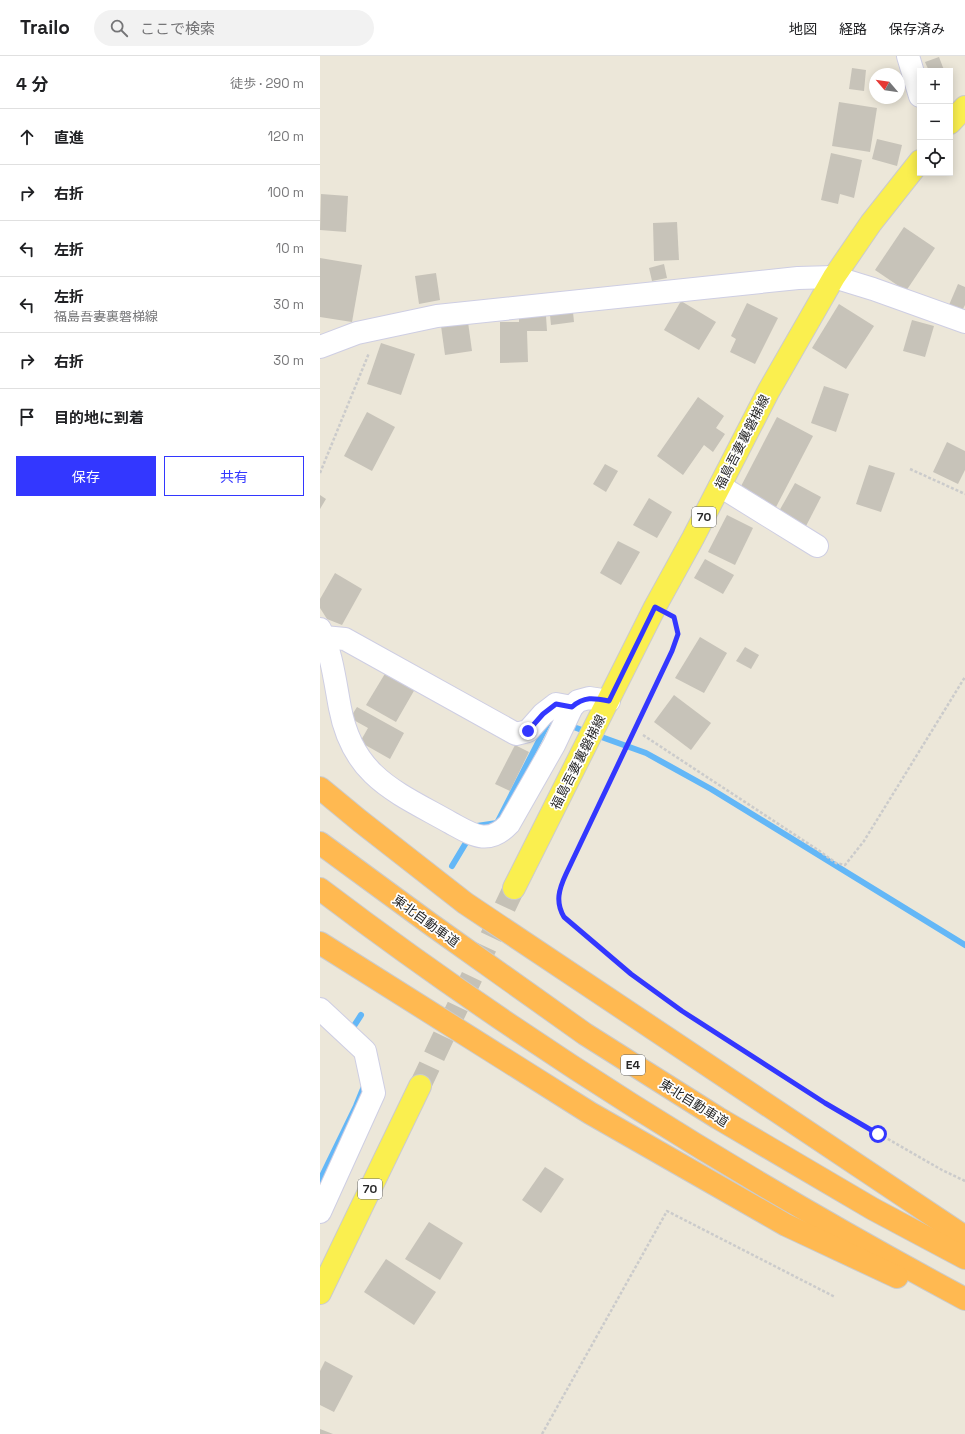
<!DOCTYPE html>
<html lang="ja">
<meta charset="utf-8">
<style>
:root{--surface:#fff;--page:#f2f2f2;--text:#202124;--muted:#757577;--line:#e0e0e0;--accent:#3337ff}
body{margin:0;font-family:"Space Grotesk","Noto Sans JP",sans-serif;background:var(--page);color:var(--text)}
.controls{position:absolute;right:12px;top:12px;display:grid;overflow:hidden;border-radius:0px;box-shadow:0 2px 10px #0003}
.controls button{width:36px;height:36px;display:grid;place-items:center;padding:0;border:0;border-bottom:1px solid var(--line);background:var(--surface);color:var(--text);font:20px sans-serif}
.compass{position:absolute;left:549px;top:12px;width:36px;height:36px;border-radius:50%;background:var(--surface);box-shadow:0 2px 10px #0003;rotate:299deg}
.stop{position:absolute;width:12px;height:12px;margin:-9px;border:3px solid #3337ff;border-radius:50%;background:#fff}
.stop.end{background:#3337ff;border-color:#fff;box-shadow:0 1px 4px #0008}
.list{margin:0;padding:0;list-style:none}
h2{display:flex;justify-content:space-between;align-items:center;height:52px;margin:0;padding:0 16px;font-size:17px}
h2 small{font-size:13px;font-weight:400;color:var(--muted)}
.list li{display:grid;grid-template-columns:26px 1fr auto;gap:12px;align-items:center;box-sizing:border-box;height:56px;padding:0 16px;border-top:1px solid var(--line)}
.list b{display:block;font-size:15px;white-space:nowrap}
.list p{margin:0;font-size:13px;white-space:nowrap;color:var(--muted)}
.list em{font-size:13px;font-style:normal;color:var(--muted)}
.actions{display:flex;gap:8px;padding:12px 16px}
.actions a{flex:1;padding:9px 0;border:1px solid var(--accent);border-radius:0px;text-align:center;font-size:14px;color:var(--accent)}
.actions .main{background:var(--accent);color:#fff}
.icon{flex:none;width:22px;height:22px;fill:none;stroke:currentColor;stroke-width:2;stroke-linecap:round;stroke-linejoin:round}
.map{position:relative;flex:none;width:645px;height:1378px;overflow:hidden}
header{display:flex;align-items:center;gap:24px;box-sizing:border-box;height:56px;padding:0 20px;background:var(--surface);border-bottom:1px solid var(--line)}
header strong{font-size:19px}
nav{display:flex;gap:22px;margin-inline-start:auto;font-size:14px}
.search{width:280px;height:36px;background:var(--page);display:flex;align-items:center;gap:10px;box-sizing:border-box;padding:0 14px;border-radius:22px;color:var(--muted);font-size:15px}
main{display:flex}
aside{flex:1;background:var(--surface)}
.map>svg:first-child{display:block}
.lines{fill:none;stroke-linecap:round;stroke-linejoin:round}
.stream{stroke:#63b7f7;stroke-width:6}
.building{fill:#c7c3b9}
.major-tunnel{stroke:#c5c1b6;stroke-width:22;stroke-dasharray:22 11;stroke-linecap:butt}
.minor-casing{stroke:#cecee3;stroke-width:24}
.major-casing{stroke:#cbcbcb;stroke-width:24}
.highway-casing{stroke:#cbcbcb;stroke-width:24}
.path{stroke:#cbcbcb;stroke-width:2.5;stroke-dasharray:3 2;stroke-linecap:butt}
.minor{stroke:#fff;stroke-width:22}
.major{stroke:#faef4f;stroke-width:22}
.highway{stroke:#ffb951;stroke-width:22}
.route{stroke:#3337ff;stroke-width:5}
.labels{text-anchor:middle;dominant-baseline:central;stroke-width:3.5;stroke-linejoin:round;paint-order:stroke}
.shield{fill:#fff;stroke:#686868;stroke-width:1}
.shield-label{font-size:12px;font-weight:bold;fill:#282828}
.street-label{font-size:13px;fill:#282828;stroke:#fff}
</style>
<header>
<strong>Trailo</strong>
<div class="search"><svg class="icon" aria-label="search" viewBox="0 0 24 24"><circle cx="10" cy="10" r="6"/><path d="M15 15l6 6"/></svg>ここで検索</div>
<nav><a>地図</a><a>経路</a><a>保存済み</a></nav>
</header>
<main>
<aside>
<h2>4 分<small>徒歩 · 290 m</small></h2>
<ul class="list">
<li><svg class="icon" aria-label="ahead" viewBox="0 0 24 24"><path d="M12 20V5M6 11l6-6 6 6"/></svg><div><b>直進</b></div><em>120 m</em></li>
<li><svg class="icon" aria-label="right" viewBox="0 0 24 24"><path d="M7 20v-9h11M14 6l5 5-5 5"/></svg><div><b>右折</b></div><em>100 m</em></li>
<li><svg class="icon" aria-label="left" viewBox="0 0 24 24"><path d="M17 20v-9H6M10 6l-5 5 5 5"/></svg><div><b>左折</b></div><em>10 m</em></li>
<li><svg class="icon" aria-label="left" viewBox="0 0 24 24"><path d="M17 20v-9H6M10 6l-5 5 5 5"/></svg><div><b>左折</b><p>福島吾妻裏磐梯線</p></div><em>30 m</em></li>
<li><svg class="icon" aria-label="right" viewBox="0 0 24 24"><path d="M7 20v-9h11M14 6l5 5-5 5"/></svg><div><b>右折</b></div><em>30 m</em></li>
<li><svg class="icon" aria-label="arrive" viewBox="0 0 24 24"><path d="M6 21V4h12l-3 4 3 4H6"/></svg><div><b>目的地に到着</b></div></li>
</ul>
<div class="actions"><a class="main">保存</a><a>共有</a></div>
</aside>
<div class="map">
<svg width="645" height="1378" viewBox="0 0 645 1378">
<rect width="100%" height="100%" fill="#ece7d9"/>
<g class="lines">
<g class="stream">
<polyline points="248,669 326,697 391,733 645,889"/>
<polyline points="155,773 157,770 177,767 230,663"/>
<polyline points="132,810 150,780"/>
<polyline points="30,976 41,959"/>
<polyline points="0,1124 36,1050 45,1028"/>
</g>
</g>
<g class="building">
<polygon points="619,1 624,14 609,15 605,6"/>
<polygon points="532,12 546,14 544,35 529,33"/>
<polygon points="519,46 557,52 550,96 512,90"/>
<polygon points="557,83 582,89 577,110 552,103"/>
<polygon points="511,97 542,104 534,142 520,138 518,148 501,144"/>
<polygon points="1,138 28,140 26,176 0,174"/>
<polygon points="357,166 359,204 334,205 333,167"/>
<polygon points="584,171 615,192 586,235 555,214"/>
<polygon points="0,202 42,209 32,266 0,261"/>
<polygon points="344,208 347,222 332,225 329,212"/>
<polygon points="116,217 120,244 99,248 95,220"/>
<polygon points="638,228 645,231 645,249 642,255 629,249"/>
<polygon points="361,245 396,266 379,294 344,274"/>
<polygon points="427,247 458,262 435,308 410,296 416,283 411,280"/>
<polygon points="519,248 554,270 526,313 492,292"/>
<polygon points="253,256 254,266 231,269 230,259"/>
<polygon points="226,260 227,275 207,275 208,306 180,307 180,266 199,266 199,261"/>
<polygon points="592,264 614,270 605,301 583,295"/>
<polygon points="148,266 152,295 125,299 121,270"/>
<polygon points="61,287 95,298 81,339 47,328"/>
<polygon points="504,330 529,338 516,376 491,367"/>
<polygon points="378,341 404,360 396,372 405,378 393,396 384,389 363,419 337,400"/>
<polygon points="47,356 75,371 52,415 24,400"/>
<polygon points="457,361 493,380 455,453 419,434"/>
<polygon points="627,386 645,395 645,414 638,428 613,416"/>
<polygon points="285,408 298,415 286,436 273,428"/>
<polygon points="549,409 575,417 561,456 536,448"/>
<polygon points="475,427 501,441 485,472 458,457"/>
<polygon points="0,439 6,443 0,453"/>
<polygon points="329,442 352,456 337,482 313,469"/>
<polygon points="407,459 433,472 415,509 388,496"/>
<polygon points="298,485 320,496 301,529 280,517"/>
<polygon points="385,503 414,519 403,538 374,522"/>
<polygon points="15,517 42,533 22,569 7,563 0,552 0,543"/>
<polygon points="380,581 407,597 384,637 355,622"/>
<polygon points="425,591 439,599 431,613 416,605"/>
<polygon points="66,616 95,633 76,666 46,649"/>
<polygon points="354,639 391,667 371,694 334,666"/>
<polygon points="37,651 84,677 70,703 40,686 48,672 30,662"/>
<polygon points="195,689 209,696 190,735 175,728"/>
<polygon points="225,1111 244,1123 221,1157 202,1144"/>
<polygon points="109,1166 143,1187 120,1224 85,1203"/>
<polygon points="66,1203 116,1236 94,1269 44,1236"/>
<polygon points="5,1305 33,1320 14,1356 0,1349 0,1315"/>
<polygon points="0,1373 13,1378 0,1378"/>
</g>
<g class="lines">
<polyline class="major-tunnel" points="100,1030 194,832"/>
<defs>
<g id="minor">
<polyline points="588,0 600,40"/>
<polyline points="0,291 37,277 117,260 478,222 514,221 553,233 645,266"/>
<polyline points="400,430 497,490"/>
<path d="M0,573C12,597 15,626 20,652C33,721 76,736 131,767C153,779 168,790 189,768L234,689L252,651L258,645L269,642L289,645"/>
<polyline points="4,581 25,583 196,678 208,675 223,658 236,648 252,651"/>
<polyline points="0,953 45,995 54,1037 0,1156"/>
</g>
<g id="major">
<polyline points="630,67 645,51"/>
<polyline points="194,832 335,551 373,482 448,336 514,221 551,167 600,105"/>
<polyline points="0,1237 100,1030"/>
</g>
<g id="highway">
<polyline points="0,732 40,765 145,847 645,1181"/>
<polyline points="0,787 109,867 265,978 398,1062 553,1153 645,1202"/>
<path d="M0,833C203,987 420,1122 645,1243"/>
<polyline points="0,887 270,1057 466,1169 577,1221"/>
</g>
</defs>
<use href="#minor" class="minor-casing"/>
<use href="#major" class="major-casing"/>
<use href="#highway" class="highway-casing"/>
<g class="path">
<polyline points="590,413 645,438"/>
<polyline points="0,417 49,297"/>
<path d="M354,562L358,578L352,595L246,818C239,833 235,846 244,861L311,919L362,955L505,1047L622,1114L645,1125"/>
<polyline points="323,679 498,794 516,807 525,809 544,785 645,621"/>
<polyline points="222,1378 347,1155 515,1241"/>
</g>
<use href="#minor" class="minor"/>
<use href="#major" class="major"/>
<use href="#highway" class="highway"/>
</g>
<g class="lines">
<path class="route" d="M208,675L223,658L236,648L252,651C264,640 274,642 289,645L335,551L354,561L358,578L352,595L246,818C239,833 235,846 244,861L311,918L362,955L505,1047L558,1078"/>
</g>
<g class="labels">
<g class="shield">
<rect x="372" y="451" width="24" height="20" rx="3"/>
<rect x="301" y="999" width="24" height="20" rx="3"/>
<rect x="38" y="1123" width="24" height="20" rx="3"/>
</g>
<g class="shield-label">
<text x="384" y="461">70</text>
<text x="313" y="1009">E4</text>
<text x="50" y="1133">70</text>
</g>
<g class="street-label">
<text transform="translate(422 386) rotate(-63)">福島吾妻裏磐梯線</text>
<text transform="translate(258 706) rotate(-63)">福島吾妻裏磐梯線</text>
<text transform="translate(106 865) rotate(36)">東北自動車道</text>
<text transform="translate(374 1047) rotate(32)">東北自動車道</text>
</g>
</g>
</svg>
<div class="controls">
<button>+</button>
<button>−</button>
<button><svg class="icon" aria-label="locate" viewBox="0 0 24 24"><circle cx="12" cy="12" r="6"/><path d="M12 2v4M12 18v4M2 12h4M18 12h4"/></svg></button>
</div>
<svg class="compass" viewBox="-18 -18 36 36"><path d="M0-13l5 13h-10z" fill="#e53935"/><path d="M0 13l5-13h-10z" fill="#757577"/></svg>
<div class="stop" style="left:558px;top:1078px"></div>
<div class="stop end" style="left:208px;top:675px"></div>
</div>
</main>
